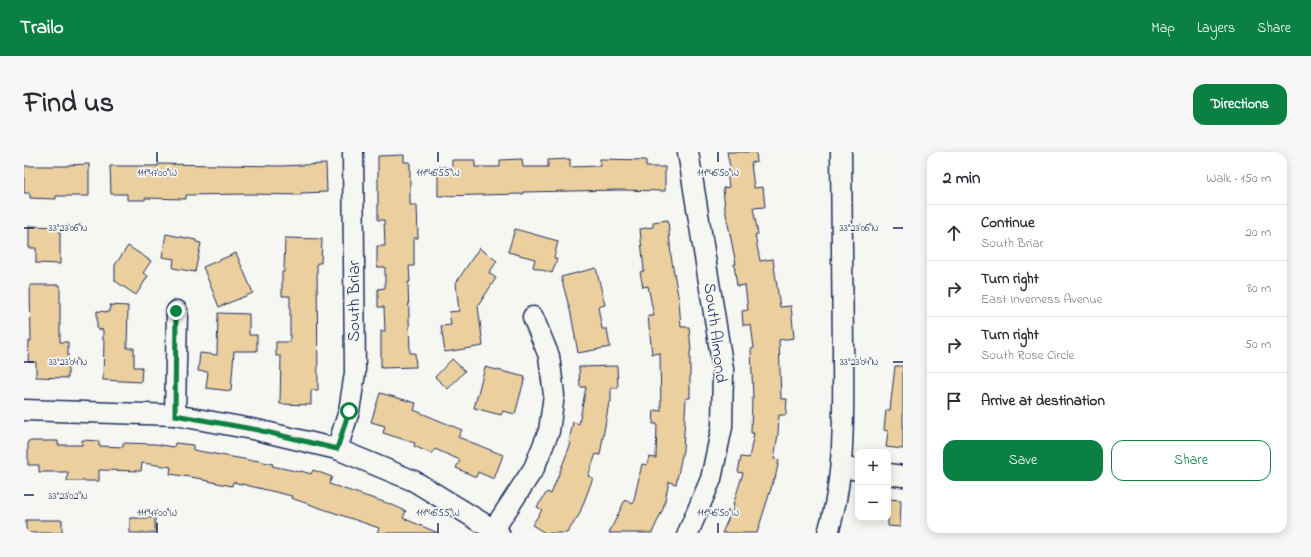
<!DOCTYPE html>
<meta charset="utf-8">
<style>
:root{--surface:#fff;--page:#f7f7f7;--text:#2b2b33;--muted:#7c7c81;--line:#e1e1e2;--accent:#0b8043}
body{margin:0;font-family:"Indie Flower",sans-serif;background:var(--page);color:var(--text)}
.controls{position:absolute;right:12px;bottom:12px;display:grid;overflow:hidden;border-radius:8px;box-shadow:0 2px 10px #0003}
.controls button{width:36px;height:36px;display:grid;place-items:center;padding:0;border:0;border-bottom:1px solid var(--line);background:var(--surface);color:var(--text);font:20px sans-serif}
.stop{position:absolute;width:12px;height:12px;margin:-9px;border:3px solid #0b8043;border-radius:50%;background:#fff}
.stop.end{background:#0b8043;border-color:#fff;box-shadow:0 1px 4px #0008}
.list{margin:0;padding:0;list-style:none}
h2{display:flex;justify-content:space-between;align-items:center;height:52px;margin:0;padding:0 16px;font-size:17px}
h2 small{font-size:13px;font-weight:400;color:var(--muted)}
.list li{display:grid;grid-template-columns:26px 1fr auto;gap:12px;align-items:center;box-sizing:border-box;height:56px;padding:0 16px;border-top:1px solid var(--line)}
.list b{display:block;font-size:15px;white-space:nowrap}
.list p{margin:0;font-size:13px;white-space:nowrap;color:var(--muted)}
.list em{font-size:13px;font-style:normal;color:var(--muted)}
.actions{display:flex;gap:8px;padding:12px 16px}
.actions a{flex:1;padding:9px 0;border:1px solid var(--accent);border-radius:12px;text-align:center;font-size:14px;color:var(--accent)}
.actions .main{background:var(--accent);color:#fff}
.icon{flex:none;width:22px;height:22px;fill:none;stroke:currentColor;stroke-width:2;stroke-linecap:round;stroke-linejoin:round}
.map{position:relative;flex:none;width:879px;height:381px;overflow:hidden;border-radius:12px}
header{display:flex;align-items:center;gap:24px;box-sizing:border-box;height:56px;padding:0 20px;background:var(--accent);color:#fff}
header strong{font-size:19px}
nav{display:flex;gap:22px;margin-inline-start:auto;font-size:14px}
.intro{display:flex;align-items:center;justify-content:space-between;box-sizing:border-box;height:96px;padding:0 24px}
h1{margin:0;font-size:28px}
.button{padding:10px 18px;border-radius:12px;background:var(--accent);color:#fff;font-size:14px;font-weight:700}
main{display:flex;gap:24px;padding:0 24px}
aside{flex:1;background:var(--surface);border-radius:12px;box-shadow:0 2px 10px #0003}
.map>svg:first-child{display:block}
.building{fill:#eccf9f;stroke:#1b2f5e}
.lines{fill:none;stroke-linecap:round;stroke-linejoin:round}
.minor-casing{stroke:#1b2f5e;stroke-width:23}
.minor{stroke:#f6f6f2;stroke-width:20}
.route{stroke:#0b8043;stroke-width:5}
.ticks{fill:none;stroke:#1b2f5e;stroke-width:1.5}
.labels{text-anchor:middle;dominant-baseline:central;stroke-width:3.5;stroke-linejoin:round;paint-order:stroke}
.street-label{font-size:17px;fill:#1b2f5e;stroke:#f6f6f2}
.ticks-label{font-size:10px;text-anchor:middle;fill:#1b2f5e;stroke:#f6f6f2;stroke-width:3.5;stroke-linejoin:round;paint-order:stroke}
</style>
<header>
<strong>Trailo</strong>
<nav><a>Map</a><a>Layers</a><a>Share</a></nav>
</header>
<div class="intro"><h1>Find us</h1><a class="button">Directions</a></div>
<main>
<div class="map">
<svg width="879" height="381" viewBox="0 0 879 381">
<rect width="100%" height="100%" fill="#f6f6f2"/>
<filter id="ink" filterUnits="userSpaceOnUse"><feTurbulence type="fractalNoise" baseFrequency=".025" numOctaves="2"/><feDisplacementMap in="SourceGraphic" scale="8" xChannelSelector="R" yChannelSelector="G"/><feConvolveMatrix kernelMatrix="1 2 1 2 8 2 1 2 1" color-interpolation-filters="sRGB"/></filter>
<g filter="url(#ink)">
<g class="building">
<polygon points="703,0 732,0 733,10 727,11 730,36 739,35 741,55 729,56 734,82 731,83 736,109 749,107 756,155 767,154 770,186 755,188 757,247 763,247 762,263 755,263 754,282 750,307 755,308 751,327 750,327 733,381 698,381 710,354 709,353 719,321 714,320 717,305 725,306 730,281 727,281 728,246 729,246 727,197 730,196 727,173 719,173 718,159 724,158 721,133 713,134 710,112 712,112 701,57 699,36 705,35 703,20 707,20"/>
<polygon points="380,3 380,10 386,10 386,53 393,53 394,86 390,86 390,114 385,114 386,130 384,130 386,201 391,201 392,215 357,216 357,179 361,179 360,155 354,155 354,137 361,136 361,115 353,115 353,94 361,94 360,68 354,68 354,4"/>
<polygon points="498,7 499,15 524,15 524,8 546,7 546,15 576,14 576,7 622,8 622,15 641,15 641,39 596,38 499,40 499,42 414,44 414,15 428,15 428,8 451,8 451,15 476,15 476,8"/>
<polygon points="65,12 65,44 32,44 32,47 6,46 6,41 0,41 0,14 44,14 44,13"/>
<polygon points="134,12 257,14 302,12 303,40 277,41 277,43 225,42 162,43 162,47 121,46 121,48 103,48 103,42 87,42 86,14 134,14"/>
<polygon points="644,68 647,104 655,149 657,175 665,175 667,199 666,199 666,246 662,246 659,298 652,332 645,330 639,357 628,381 585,381 601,348 609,352 618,312 623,313 625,305 632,306 633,272 629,272 630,258 637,259 636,201 628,202 624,164 630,164 624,134 619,135 616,120 620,119 616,77 629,75 629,70"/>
<polygon points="5,74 36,75 36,112 12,111 12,96 5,96"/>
<polygon points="491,77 534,89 530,106 533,107 528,121 509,115 511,107 484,100"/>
<polygon points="142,82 172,88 172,90 177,91 171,120 149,116 150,107 138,105"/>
<polygon points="261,86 298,87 297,111 293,111 294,238 287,238 287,253 256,252 257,204 252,204 252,190 266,190 266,144 258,144 258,120 260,120"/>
<polygon points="104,94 127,109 119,121 124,124 112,143 91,129 91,113"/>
<polygon points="455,96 473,109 465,121 472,126 454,154 459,194 421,200 417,174 427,173 425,160 435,159 432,131"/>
<polygon points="212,101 229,141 195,155 179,115"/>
<polygon points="572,116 581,153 574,155 578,177 583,177 586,195 554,201 547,162 537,125"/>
<polygon points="6,133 36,133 36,190 44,190 44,226 12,225 12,210 4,210 5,189 7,189"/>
<polygon points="86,153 104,154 103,196 110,196 110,215 118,215 117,230 79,228 80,188 79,188 79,178 73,177 73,159 86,160"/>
<polygon points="194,161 225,162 225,183 233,183 233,199 210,199 207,239 182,236 184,220 174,219 176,201 193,203"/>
<polygon points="428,207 441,219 424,237 411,225"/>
<polygon points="593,214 594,236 587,236 587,250 585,250 576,303 572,302 564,324 569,326 555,363 543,381 521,381 508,373 518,358 513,355 523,340 527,342 547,291 545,290 549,270 555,272 562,235 556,235 555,215"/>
<polygon points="871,214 879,214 879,297 862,295 864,279 860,278 862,258 866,258"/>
<polygon points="461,215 501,225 491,262 479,259 477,263 450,256"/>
<polygon points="356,241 392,251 390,258 438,278 434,285 479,303 470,327 454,320 452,325 432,316 436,308 411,297 408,302 390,294 391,291 359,281 361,274 347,270"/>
<polygon points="58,288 75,289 75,294 99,295 99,291 131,292 150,295 151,291 169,293 169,298 230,309 230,308 249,312 248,314 276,320 277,319 287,322 289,318 308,325 305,332 366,352 382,359 379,366 414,381 353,381 355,376 267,346 268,344 209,330 208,334 179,328 179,327 146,322 147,315 118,311 117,319 75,318 75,329 43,329 44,320 15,320 15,313 4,313 4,289 34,289 34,293 58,293"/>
<polygon points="864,347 877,348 876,375 864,374"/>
<rect x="106" y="366" width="25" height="15"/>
<rect x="2" y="368" width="36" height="13"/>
</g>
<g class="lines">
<defs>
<g id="minor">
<polyline points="664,0 699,217 698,275 687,327 664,381"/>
<polyline points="0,258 151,263 233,278 313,297 390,329 475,381"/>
<polyline points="151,263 153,159"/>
<polyline points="313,297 325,259 331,221 329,0"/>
<polyline points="817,315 834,318"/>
<polyline points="864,322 879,324"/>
<polyline points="470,377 510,316 525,279 530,243 525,204 509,165"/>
<path d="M804,381C822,322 819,259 819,197C818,132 818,66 817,0"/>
</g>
</defs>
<use href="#minor" class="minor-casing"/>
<use href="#minor" class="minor"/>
</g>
</g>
<g class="lines" filter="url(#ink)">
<polyline class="route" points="152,159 151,263 234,278 313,297 325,259"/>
</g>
<path class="ticks" d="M133,0V10M414,0V10M694,0V10M0,76H10M869,76H879M0,210H10M869,210H879M0,343H10M133,371V381M414,371V381M694,371V381"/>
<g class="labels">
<g class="street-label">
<text transform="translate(330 149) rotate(-90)">South Briar</text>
<text transform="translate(691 181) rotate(83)">South Almond</text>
</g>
</g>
<g class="ticks-label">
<text x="133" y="24">111°47'00"W</text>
<text x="414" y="24">111°46'55"W</text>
<text x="694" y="24">111°46'50"W</text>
<text x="44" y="79">33°23'06"N</text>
<text x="835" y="79">33°23'06"N</text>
<text x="44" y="213">33°23'04"N</text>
<text x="835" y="213">33°23'04"N</text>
<text x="44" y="347">33°23'02"N</text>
<text x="133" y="364">111°47'00"W</text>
<text x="414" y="364">111°46'55"W</text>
<text x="694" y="364">111°46'50"W</text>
</g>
</svg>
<div class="controls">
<button>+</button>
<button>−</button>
</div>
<div class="stop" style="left:325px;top:259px"></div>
<div class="stop end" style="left:152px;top:159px"></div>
</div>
<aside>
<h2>2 min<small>Walk · 150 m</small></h2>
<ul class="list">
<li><svg class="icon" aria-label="ahead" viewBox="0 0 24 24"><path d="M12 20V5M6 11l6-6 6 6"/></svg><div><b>Continue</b><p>South Briar</p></div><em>20 m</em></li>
<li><svg class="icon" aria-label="right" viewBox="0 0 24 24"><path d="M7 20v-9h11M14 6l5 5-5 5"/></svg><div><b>Turn right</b><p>East Inverness Avenue</p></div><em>80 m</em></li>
<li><svg class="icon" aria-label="right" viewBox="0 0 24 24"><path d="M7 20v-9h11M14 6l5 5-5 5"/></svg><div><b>Turn right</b><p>South Rose Circle</p></div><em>50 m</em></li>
<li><svg class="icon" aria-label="arrive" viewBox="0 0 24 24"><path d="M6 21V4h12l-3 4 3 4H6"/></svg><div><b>Arrive at destination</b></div></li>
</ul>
<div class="actions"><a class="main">Save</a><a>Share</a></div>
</aside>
</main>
